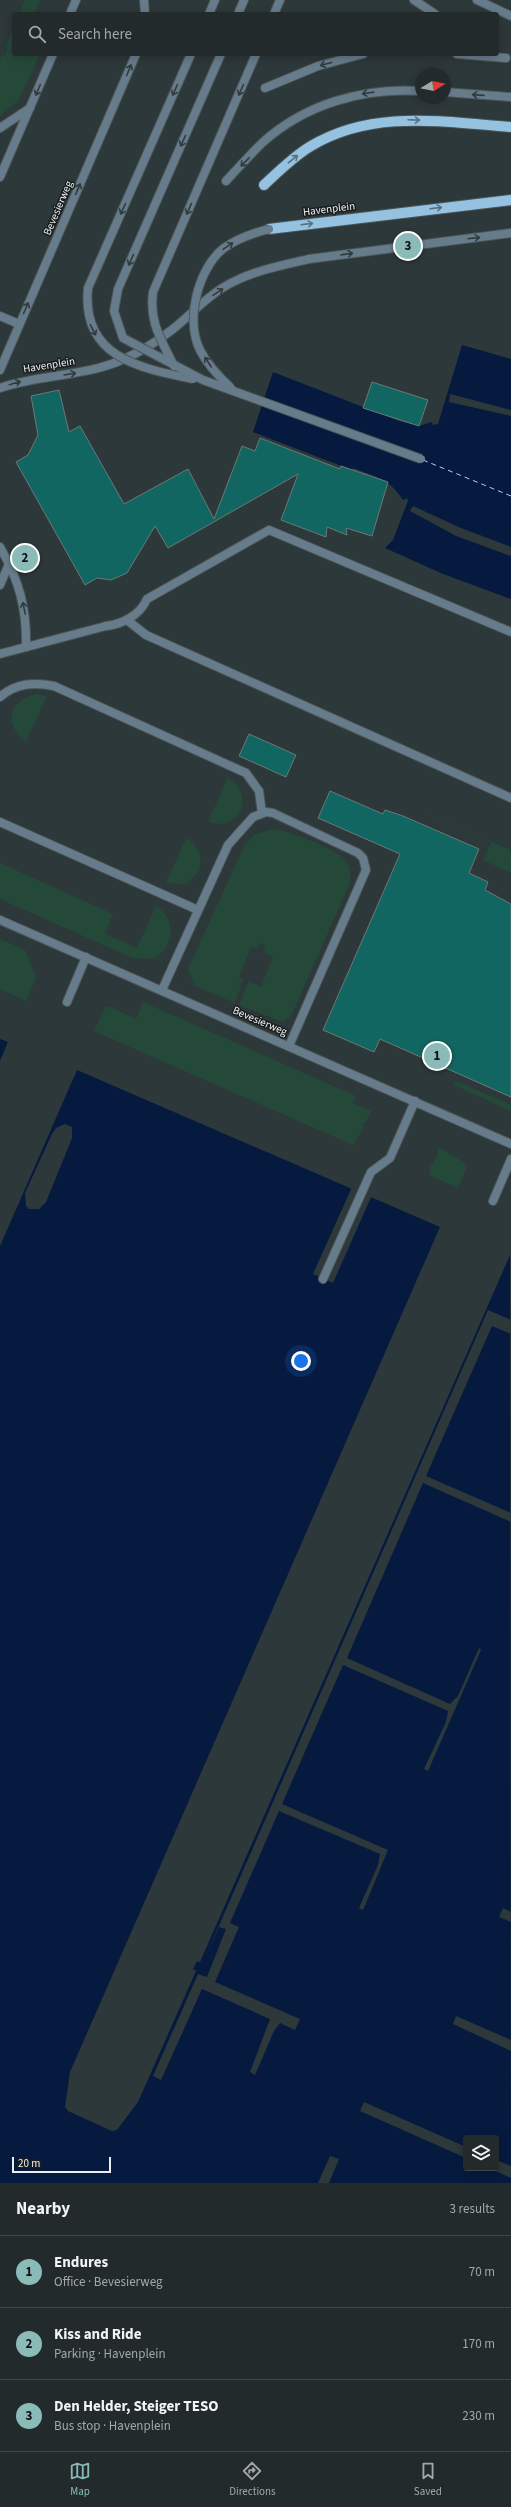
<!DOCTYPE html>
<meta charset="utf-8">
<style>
:root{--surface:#222a2c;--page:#2e3638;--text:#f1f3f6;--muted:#a2a7a9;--line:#3f4648;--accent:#8bbbb9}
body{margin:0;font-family:"Source Sans 3",sans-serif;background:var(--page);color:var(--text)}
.controls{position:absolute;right:12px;bottom:12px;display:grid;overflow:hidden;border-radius:4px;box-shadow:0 2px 10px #0003}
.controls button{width:36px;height:36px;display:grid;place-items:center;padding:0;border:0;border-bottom:1px solid var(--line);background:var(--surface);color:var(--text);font:20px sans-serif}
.compass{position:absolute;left:415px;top:68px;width:36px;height:36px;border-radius:50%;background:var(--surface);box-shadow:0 2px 10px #0003;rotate:80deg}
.scale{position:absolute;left:12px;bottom:10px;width:99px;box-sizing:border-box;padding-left:4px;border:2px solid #eaf0f2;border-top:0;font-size:11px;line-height:14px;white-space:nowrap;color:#eaf0f2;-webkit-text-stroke:3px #1a1e1f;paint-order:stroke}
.you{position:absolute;left:301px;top:1361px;width:14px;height:14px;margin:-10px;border:3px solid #fff;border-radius:50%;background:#1a73e8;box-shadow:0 0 0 6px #1a73e833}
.badge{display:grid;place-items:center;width:26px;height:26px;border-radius:50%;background:var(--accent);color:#111;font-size:13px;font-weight:700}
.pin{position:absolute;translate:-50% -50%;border:2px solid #fff;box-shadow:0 1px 4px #0006}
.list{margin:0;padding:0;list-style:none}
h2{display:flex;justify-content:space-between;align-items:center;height:52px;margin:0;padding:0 16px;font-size:17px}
h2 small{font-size:13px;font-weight:400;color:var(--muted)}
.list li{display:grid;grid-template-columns:26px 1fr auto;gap:12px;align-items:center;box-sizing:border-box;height:72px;padding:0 16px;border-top:1px solid var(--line)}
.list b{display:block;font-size:15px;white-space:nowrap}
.list p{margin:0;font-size:13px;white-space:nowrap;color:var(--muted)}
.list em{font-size:13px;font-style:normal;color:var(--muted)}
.icon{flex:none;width:22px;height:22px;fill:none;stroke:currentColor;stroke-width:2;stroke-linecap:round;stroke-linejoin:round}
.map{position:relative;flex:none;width:511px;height:2183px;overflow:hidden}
.search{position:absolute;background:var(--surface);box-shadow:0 2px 10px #0003;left:12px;right:12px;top:12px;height:44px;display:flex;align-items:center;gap:10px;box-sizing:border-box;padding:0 14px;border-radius:4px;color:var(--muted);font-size:15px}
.sheet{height:268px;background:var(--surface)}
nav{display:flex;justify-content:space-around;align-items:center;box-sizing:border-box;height:56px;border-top:1px solid var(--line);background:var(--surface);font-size:11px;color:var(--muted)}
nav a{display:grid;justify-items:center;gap:2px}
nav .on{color:var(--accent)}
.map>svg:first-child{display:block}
.green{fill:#254939}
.water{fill:#061a3f;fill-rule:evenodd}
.pier{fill:#2d383a}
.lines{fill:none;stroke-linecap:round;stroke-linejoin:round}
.ferry{stroke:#b4ccf5;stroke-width:1;stroke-dasharray:5 4;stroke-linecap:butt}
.building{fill:#126661;stroke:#6c7877}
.lane-casing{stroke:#4b5557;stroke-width:10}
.street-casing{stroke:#4b5557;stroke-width:10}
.primary-casing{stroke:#4b5557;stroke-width:12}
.lane{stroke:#677c8b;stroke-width:8}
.street{stroke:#677c8b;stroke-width:8}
.primary{stroke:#94c2e0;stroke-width:10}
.lane-bridge-casing{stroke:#4b5557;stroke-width:10;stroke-linecap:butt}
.lane-bridge{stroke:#677c8b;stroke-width:8}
.oneway{stroke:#313a3f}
.oneway2{stroke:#577080}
.labels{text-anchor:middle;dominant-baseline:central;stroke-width:3;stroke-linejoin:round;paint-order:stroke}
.street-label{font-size:11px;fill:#eaf0f2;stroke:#1a1e1f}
</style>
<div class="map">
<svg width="511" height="2183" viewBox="0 0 511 2183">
<rect width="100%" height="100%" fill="#2d383a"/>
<g class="green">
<polygon points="25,0 40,0 35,14 19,14"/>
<polygon points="14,26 14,54 40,54 19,100 0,116 0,60 2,55 5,56 8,48 6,47"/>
<path d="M37,694L47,696L26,741C2,725 9,699 37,694Z"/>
<path d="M228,777C256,796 240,832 208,822Z"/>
<polygon points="399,802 511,850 511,873 483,860 491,842"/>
<path d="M273,829C289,831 336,848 346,861C351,869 351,877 349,885L291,1016L283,1022L239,1005L249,981L261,987L273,957L263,952L266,946L260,943L257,949L251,947L239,977L243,979L235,1003L195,986L188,969L244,846L254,835Z"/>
<path d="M186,838C199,846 203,856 199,871L186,884L166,883Z"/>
<path d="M0,863L113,914L105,934L137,948L156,906C177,919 175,947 153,959L133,958L0,899Z"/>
<polygon points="0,939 25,950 36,978 26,1001 0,989"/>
<polygon points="143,1002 356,1096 353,1103 371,1111 366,1122 363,1123 363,1129 354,1144 355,1146 94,1031 105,1008 109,1006 136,1019"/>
<polygon points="456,1081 511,1105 511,1111 454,1085"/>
<polygon points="438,1147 465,1163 467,1167 458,1188 429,1175 431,1164 434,1164 434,1160 438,1156"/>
</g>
<g class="water">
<path d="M462,345L511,359V599L443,574L385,548L393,540L408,501L407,498L403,500C389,478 376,477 353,468L352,470L253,432L273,372L399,421L419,426L432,422L433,425L438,424Z"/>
<polygon points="0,1039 8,1042 0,1061"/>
<path d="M77,1070L440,1227L70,2072L65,2107L68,2111L112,2131L117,2130L138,2102L196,1971L193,1969L197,1961L200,1962L510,1255L511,2183H0V1246ZM466,2138H496V2168H466Z"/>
</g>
<g class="pier">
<polygon points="450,394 511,410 511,416 449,402"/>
<polygon points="413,506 461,528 511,547 511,556 456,536 410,511"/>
<polygon points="65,1124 72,1127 72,1138 46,1202 39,1209 29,1209 26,1206 25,1193 52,1134 56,1128"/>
<polygon points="352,1187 372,1195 333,1283 313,1274"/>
<polygon points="488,1310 511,1320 511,1334 492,1326 426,1476 511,1513 511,1522 423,1483 347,1658 450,1704 458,1696 479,1648 481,1650 428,1771 424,1769 446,1722 448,1711 343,1665 282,1804 388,1850 363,1910 359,1908 378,1865 380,1854 279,1811 230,1923 239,1927 215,1982 300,2019 295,2030 280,2023 274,2031 255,2075 250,2072 270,2019 202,1989 161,2080 153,2076 198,1974 207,1977 226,1929 219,1927 204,1960"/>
<polygon points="503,1908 511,1912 511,1922 499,1917"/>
<polygon points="456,2016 511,2040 511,2051 453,2024"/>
<polygon points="364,2102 466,2147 466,2158 360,2111"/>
<polygon points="330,2156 339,2159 329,2183 318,2183"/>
<polygon points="496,2160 511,2166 511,2178 489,2168 496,2168"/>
</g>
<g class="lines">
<polyline class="ferry" points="423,460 511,496"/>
</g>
<g class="building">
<polygon points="372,382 428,400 419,426 363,408"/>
<polygon points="59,390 69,432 80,426 124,504 188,469 214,519 242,446 255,451 260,438 340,469 341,466 388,482 372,536 346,528 347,535 327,527 326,537 281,520 298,474 168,548 155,526 127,573 111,580 97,578 85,585 16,462 28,455 38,435 31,396"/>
<polygon points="249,734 296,755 286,777 239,756"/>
<polygon points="330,791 383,814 385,810 403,816 479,849 469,873 488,882 485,890 511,904 511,1097 380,1039 374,1052 323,1030 400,854 318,818"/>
</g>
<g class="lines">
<defs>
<g id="lane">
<polyline points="414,0 435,14"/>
<polyline points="477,0 511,16"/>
<polyline points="209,14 215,0"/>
<polyline points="238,14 244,0"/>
<polyline points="274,14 280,0"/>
<polyline points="457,54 506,58"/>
<polyline points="265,88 318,66 363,54"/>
<polyline points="445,92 511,97"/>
<polyline points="0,128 30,108"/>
<path d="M226,181C238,168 250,155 262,143C305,104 364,87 421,91"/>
<path d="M0,388C41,374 85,377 124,359C140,352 159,340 173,329C193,313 210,293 233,282C257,270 283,265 309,259L511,233"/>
<path d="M0,547C19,580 27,609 26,647"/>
<polyline points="0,585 9,564"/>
<polyline points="127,620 146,635 511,798"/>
<path d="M106,626C123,624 140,615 147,599L269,530L511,632"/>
<path d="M0,697C16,683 34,682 54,686L246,773L259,791L262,813"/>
<polyline points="0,822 198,910"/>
<polyline points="162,990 228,845 253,817 266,812 273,813 358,853 363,858 366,870 289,1046"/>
<polyline points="67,1002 86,957"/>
<polyline points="493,1201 511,1159"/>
<polyline points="323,1279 371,1172 390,1158 415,1101"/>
</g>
<g id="street">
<polyline points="144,0 145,14"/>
<polyline points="70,14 76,0"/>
<polyline points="0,177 53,54"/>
<polyline points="0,316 19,324"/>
<polyline points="0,370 136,54"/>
<polyline points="0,654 106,626"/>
<polyline points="0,920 511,1144"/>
</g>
<g id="primary">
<path d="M264,185C279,171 294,156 311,146C373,109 443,122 511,127"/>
<polyline points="269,229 511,200"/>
</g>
</defs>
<use href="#lane" class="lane-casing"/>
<use href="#street" class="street-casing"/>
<use href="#primary" class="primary-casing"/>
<use href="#lane" class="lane"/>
<use href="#street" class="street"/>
<use href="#primary" class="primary"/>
<defs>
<g id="lane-bridge">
<path d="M191,54L88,288C81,357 139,368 193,379"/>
<polyline points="221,54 118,289 114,311 123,338 203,380 421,459"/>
<path d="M174,366C161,339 149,323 153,292L256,54"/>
<path d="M231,388C219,377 207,364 200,350C185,320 198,268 224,248C238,238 253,233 269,229"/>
</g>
</defs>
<use href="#lane-bridge" class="lane-bridge-casing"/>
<use href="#lane-bridge" class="lane-bridge"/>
</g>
<defs><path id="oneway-shaft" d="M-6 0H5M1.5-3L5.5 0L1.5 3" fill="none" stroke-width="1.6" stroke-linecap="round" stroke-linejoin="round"/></defs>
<g class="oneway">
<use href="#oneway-shaft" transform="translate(326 64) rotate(165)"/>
<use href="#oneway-shaft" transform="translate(129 70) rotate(-67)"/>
<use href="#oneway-shaft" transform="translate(38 90) rotate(113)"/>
<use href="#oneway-shaft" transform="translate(175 90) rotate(114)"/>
<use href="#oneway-shaft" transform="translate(241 90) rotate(114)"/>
<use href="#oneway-shaft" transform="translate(368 93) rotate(172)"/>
<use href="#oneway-shaft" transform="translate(478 95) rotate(-176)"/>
<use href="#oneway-shaft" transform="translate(183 141) rotate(114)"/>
<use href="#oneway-shaft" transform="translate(245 162) rotate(134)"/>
<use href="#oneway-shaft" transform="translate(78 189) rotate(-67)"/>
<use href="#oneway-shaft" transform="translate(123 209) rotate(114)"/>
<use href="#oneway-shaft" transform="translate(189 209) rotate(114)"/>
<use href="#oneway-shaft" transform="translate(474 238) rotate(-7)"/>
<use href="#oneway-shaft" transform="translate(228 246) rotate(-34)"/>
<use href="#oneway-shaft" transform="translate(347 254) rotate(-8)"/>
<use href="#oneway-shaft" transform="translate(131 260) rotate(114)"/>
<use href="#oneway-shaft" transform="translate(218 292) rotate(-34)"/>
<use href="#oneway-shaft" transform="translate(26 308) rotate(-66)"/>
<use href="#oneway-shaft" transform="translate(93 330) rotate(63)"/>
<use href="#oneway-shaft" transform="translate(208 362) rotate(-123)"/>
<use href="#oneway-shaft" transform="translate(70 374) rotate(-9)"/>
<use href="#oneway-shaft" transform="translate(15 383) rotate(-16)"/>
<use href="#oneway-shaft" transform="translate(24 608) rotate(-102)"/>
</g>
<g class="oneway2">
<use href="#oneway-shaft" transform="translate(414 120) rotate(2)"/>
<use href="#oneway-shaft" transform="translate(293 159) rotate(-39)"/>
<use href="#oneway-shaft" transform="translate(436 208) rotate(-7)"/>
<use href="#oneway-shaft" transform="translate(307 224) rotate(-7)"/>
</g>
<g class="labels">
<g class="street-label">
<text transform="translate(58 208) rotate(-67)">Bevesierweg</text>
<text transform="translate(329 209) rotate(-7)">Havenplein</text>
<text transform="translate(49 365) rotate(-9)">Havenplein</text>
<text transform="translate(260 1021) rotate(23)">Bevesierweg</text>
</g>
</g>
</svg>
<div class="controls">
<button><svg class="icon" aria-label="layers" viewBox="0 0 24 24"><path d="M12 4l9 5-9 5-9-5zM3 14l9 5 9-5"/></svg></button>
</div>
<svg class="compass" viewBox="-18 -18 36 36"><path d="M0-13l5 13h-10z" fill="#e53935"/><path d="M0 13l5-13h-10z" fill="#a2a7a9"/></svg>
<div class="scale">20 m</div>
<div class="you"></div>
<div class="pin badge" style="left:437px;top:1056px">1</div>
<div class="pin badge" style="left:25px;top:558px">2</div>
<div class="pin badge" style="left:408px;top:246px">3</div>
<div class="search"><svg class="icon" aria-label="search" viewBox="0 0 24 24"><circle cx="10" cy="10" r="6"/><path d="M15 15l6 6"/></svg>Search here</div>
</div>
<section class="sheet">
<h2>Nearby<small>3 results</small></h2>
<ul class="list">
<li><span class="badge">1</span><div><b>Endures</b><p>Office · Bevesierweg</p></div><em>70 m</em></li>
<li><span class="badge">2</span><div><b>Kiss and Ride</b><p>Parking · Havenplein</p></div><em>170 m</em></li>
<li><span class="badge">3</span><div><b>Den Helder, Steiger TESO</b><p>Bus stop · Havenplein</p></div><em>230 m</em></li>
</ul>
</section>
<nav>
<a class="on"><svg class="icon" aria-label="map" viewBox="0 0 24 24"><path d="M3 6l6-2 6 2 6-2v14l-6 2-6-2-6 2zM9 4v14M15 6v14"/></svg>Map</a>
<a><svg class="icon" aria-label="directions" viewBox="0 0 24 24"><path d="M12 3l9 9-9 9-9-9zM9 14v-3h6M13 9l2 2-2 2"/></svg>Directions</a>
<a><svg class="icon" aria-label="saved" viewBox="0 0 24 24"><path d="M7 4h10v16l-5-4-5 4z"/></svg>Saved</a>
</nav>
